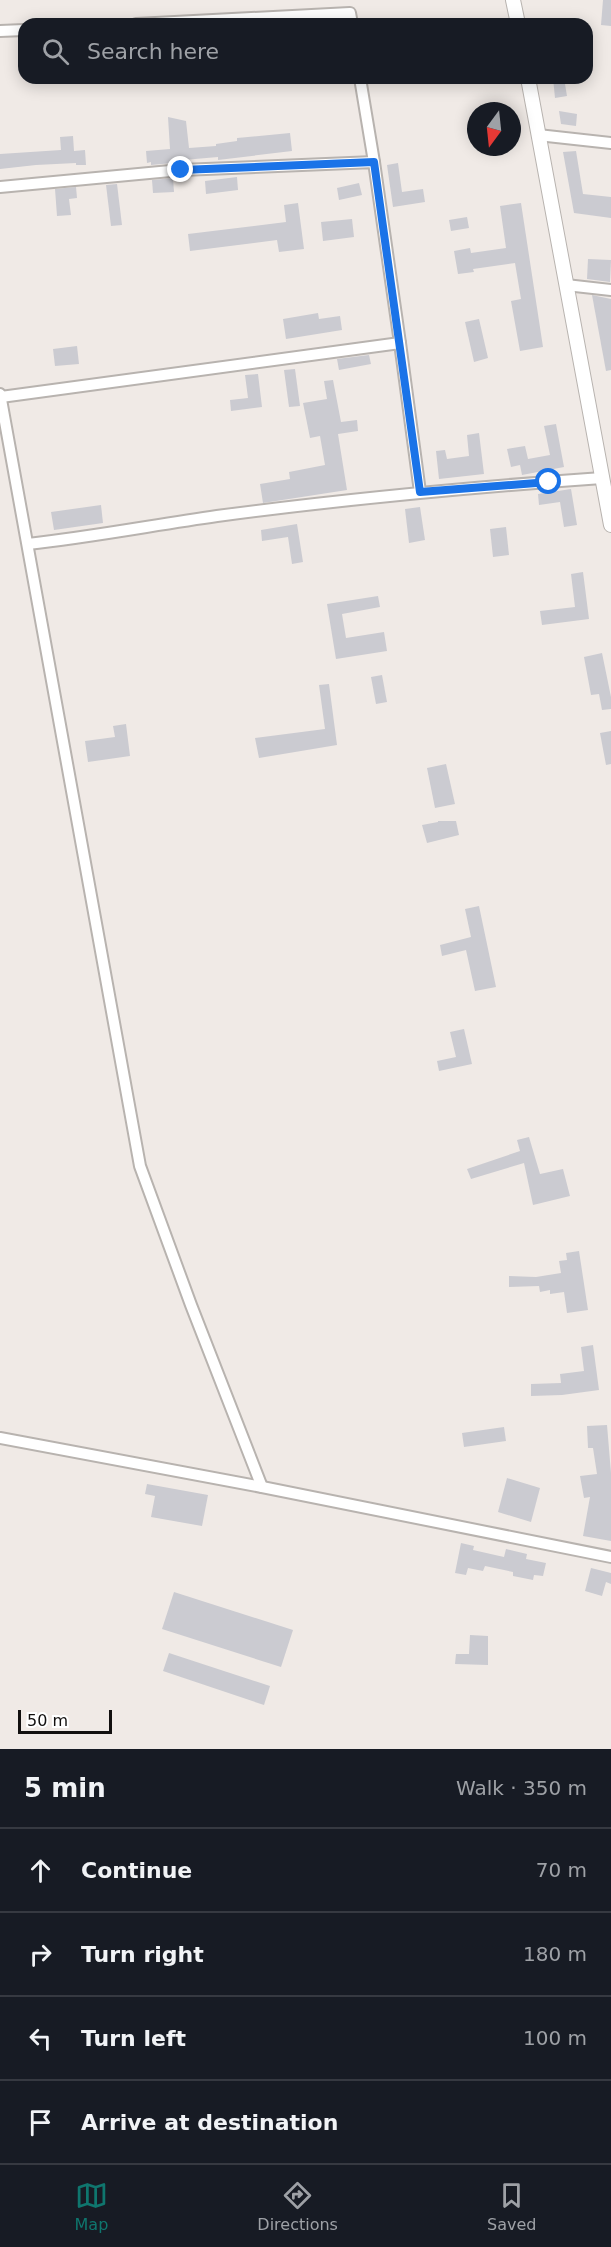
<!DOCTYPE html>
<meta charset="utf-8">
<style>
:root{--surface:#171b24;--page:#242831;--text:#f1f3f6;--muted:#9ea1a6;--line:#363941;--accent:#0f766e}
body{margin:0;font-family:"DejaVu Sans",sans-serif;background:var(--page);color:var(--text)}
.compass{position:absolute;left:467px;top:102px;width:54px;height:54px;border-radius:50%;background:var(--surface);box-shadow:0 3px 15px #0003;rotate:195deg}
.scale{position:absolute;left:18px;bottom:15px;width:94px;box-sizing:border-box;padding-left:6px;border:3px solid #12100f;border-top:0;font-size:16px;line-height:21px;white-space:nowrap;color:#12100f;-webkit-text-stroke:4px #fff;paint-order:stroke}
.stop{position:absolute;width:18px;height:18px;margin:-14px;border:4px solid #1a73e8;border-radius:50%;background:#fff}
.stop.end{background:#1a73e8;border-color:#fff;box-shadow:0 2px 6px #0008}
.list{margin:0;padding:0;list-style:none}
h2{display:flex;justify-content:space-between;align-items:center;height:78px;margin:0;padding:0 24px;font-size:26px}
h2 small{font-size:20px;font-weight:400;color:var(--muted)}
.list li{display:grid;grid-template-columns:39px 1fr auto;gap:18px;align-items:center;box-sizing:border-box;height:84px;padding:0 24px;border-top:2px solid var(--line)}
.list b{display:block;font-size:22px;white-space:nowrap}
.list em{font-size:20px;font-style:normal;color:var(--muted)}
.icon{flex:none;width:33px;height:33px;fill:none;stroke:currentColor;stroke-width:2;stroke-linecap:round;stroke-linejoin:round}
.map{position:relative;flex:none;width:611px;height:1749px;overflow:hidden}
.search{position:absolute;background:var(--surface);box-shadow:0 3px 15px #0003;left:18px;right:18px;top:18px;height:66px;display:flex;align-items:center;gap:15px;box-sizing:border-box;padding:0 21px;border-radius:18px;color:var(--muted);font-size:22px}
.sheet{height:414px;background:var(--surface)}
nav{display:flex;justify-content:space-around;align-items:center;box-sizing:border-box;height:84px;border-top:2px solid var(--line);background:var(--surface);font-size:16px;color:var(--muted)}
nav a{display:grid;justify-items:center;gap:3px}
nav .on{color:var(--accent)}
.map>svg:first-child{display:block}
.building{fill:#cbcbd1}
.lines{fill:none;stroke-linecap:round;stroke-linejoin:round}
.minor-casing{stroke:#b8b3af;stroke-width:14}
.tertiary-casing{stroke:#b8b3af;stroke-width:16}
.minor{stroke:#fff;stroke-width:10}
.tertiary{stroke:#fff;stroke-width:14}
.route{stroke:#1a73e8;stroke-width:8}
</style>
<div class="map">
<svg width="611" height="1749" viewBox="0 0 611 1749">
<rect width="100%" height="100%" fill="#f0eae6"/>
<g class="building">
<polygon points="603,0 611,0 611,26 601,25"/>
<polygon points="553,78 564,78 567,96 555,98"/>
<polygon points="559,111 577,114 576,126 561,124"/>
<polygon points="168,117 186,121 189,148 216,146 216,144 237,141 237,138 290,133 292,151 218,160 218,157 172,161 172,163 151,165 151,162 147,163 146,151 170,149"/>
<polygon points="73,136 74,151 85,150 86,165 76,165 76,163 36,165 0,169 0,154 61,150 60,137"/>
<polygon points="576,151 583,194 611,197 611,218 574,213 563,152"/>
<polygon points="398,163 402,192 423,189 425,202 393,207 387,165"/>
<polygon points="237,177 238,190 206,194 205,181"/>
<polygon points="173,178 174,192 153,193 152,180"/>
<polygon points="359,183 362,195 339,200 337,188"/>
<polygon points="117,184 122,225 111,226 106,185"/>
<polygon points="76,187 77,198 69,199 71,215 57,216 55,189"/>
<polygon points="298,203 304,249 279,252 277,240 190,251 188,234 286,222 284,205"/>
<polygon points="521,203 543,347 520,351 511,301 521,299 515,263 473,269 474,272 458,274 454,251 470,248 471,253 506,248 500,206"/>
<polygon points="467,217 469,228 451,231 449,220"/>
<polygon points="352,219 354,237 323,241 321,222"/>
<polygon points="588,259 611,260 610,282 587,279"/>
<polygon points="592,295 611,299 611,370 606,371"/>
<polygon points="318,313 319,319 340,316 342,330 286,339 283,319"/>
<polygon points="479,319 488,358 474,362 465,322"/>
<polygon points="77,346 79,364 55,366 53,349"/>
<polygon points="369,355 371,364 339,370 337,359"/>
<polygon points="295,369 300,406 289,407 284,370"/>
<polygon points="258,374 262,407 231,411 230,400 248,398 245,375"/>
<polygon points="333,380 341,422 357,420 358,431 338,434 347,490 263,503 260,484 290,479 289,472 325,465 320,436 310,438 303,403 327,399 324,381"/>
<polygon points="556,424 564,467 522,475 520,465 511,467 507,449 525,446 528,459 550,455 544,426"/>
<polygon points="479,433 484,474 439,479 436,451 445,450 447,459 469,456 467,435"/>
<polygon points="571,489 577,525 564,527 560,502 539,505 538,494"/>
<polygon points="101,505 103,523 54,530 51,512"/>
<polygon points="420,507 425,540 409,543 405,509"/>
<polygon points="297,524 303,562 292,564 288,537 262,541 261,530"/>
<polygon points="506,527 509,555 493,557 490,529"/>
<polygon points="583,572 589,619 542,625 540,611 575,607 571,574"/>
<polygon points="378,596 380,607 342,614 346,638 384,632 387,651 336,659 327,604"/>
<polygon points="602,653 611,697 611,709 602,710 599,694 591,695 584,657"/>
<polygon points="382,675 387,702 376,704 371,677"/>
<polygon points="329,684 337,745 259,758 255,738 325,729 319,685"/>
<polygon points="126,724 130,756 88,762 85,741 115,737 113,726"/>
<polygon points="611,731 611,764 606,765 600,733"/>
<polygon points="446,764 455,804 435,808 427,768"/>
<polygon points="438,821 456,821 459,835 427,843 422,825 438,822"/>
<polygon points="479,906 496,987 475,991 466,950 442,956 440,945 471,937 465,909"/>
<polygon points="464,1029 472,1064 439,1071 437,1061 456,1057 450,1032"/>
<polygon points="529,1137 540,1174 563,1169 570,1196 533,1205 524,1163 471,1179 467,1169 520,1151 517,1140"/>
<polygon points="579,1251 588,1310 567,1313 564,1292 550,1294 550,1290 540,1292 539,1286 509,1287 509,1276 536,1277 561,1273 559,1261 567,1260 566,1253"/>
<polygon points="593,1345 599,1390 562,1395 531,1396 531,1384 561,1383 560,1374 584,1371 581,1347"/>
<polygon points="607,1425 611,1473 611,1541 583,1536 590,1497 584,1498 580,1476 597,1474 593,1448 588,1448 587,1426"/>
<polygon points="504,1427 506,1441 464,1447 462,1433"/>
<polygon points="507,1478 540,1488 531,1522 498,1512"/>
<polygon points="147,1484 208,1495 202,1526 151,1517 155,1496 145,1494"/>
<polygon points="461,1543 474,1546 473,1550 504,1557 506,1549 527,1554 526,1559 546,1563 543,1576 534,1575 533,1580 513,1576 513,1572 485,1566 483,1571 468,1568 466,1575 455,1573"/>
<polygon points="591,1568 611,1573 611,1584 606,1582 602,1596 585,1591"/>
<polygon points="174,1592 293,1630 281,1667 162,1629"/>
<polygon points="470,1635 488,1636 488,1665 455,1664 456,1654 469,1654"/>
<polygon points="169,1653 270,1686 264,1705 163,1671"/>
</g>
<g class="lines">
<defs>
<g id="minor">
<polyline points="136,24 350,13 352,24"/>
<polyline points="0,31 24,30"/>
<polyline points="360,78 374,162"/>
<polyline points="538,135 611,143"/>
<polyline points="0,187 181,170 374,162 400,343 1,397"/>
<polyline points="566,285 611,290"/>
<polyline points="400,343 420,492"/>
<polyline points="0,394 140,1166 191,1305 262,1487"/>
<path d="M28,544C91,537 154,525 217,516C345,499 473,487 602,478"/>
<polyline points="0,1438 262,1487 611,1557"/>
</g>
<g id="tertiary">
<polyline points="513,0 518,24"/>
<polyline points="528,78 611,525"/>
</g>
</defs>
<use href="#minor" class="minor-casing"/>
<use href="#tertiary" class="tertiary-casing"/>
<use href="#minor" class="minor"/>
<use href="#tertiary" class="tertiary"/>
</g>
<g class="lines">
<polyline class="route" points="181,170 374,162 420,492 549,482"/>
</g>
</svg>
<svg class="compass" viewBox="-18 -18 36 36"><path d="M0-13l5 13h-10z" fill="#e53935"/><path d="M0 13l5-13h-10z" fill="#9ea1a6"/></svg>
<div class="scale">50 m</div>
<div class="stop" style="left:549px;top:482px"></div>
<div class="stop end" style="left:181px;top:170px"></div>
<div class="search"><svg class="icon" aria-label="search" viewBox="0 0 24 24"><circle cx="10" cy="10" r="6"/><path d="M15 15l6 6"/></svg>Search here</div>
</div>
<section class="sheet">
<h2>5 min<small>Walk · 350 m</small></h2>
<ul class="list">
<li><svg class="icon" aria-label="ahead" viewBox="0 0 24 24"><path d="M12 20V5M6 11l6-6 6 6"/></svg><div><b>Continue</b></div><em>70 m</em></li>
<li><svg class="icon" aria-label="right" viewBox="0 0 24 24"><path d="M7 20v-9h11M14 6l5 5-5 5"/></svg><div><b>Turn right</b></div><em>180 m</em></li>
<li><svg class="icon" aria-label="left" viewBox="0 0 24 24"><path d="M17 20v-9H6M10 6l-5 5 5 5"/></svg><div><b>Turn left</b></div><em>100 m</em></li>
<li><svg class="icon" aria-label="arrive" viewBox="0 0 24 24"><path d="M6 21V4h12l-3 4 3 4H6"/></svg><div><b>Arrive at destination</b></div></li>
</ul>
</section>
<nav>
<a class="on"><svg class="icon" aria-label="map" viewBox="0 0 24 24"><path d="M3 6l6-2 6 2 6-2v14l-6 2-6-2-6 2zM9 4v14M15 6v14"/></svg>Map</a>
<a><svg class="icon" aria-label="directions" viewBox="0 0 24 24"><path d="M12 3l9 9-9 9-9-9zM9 14v-3h6M13 9l2 2-2 2"/></svg>Directions</a>
<a><svg class="icon" aria-label="saved" viewBox="0 0 24 24"><path d="M7 4h10v16l-5-4-5 4z"/></svg>Saved</a>
</nav>
